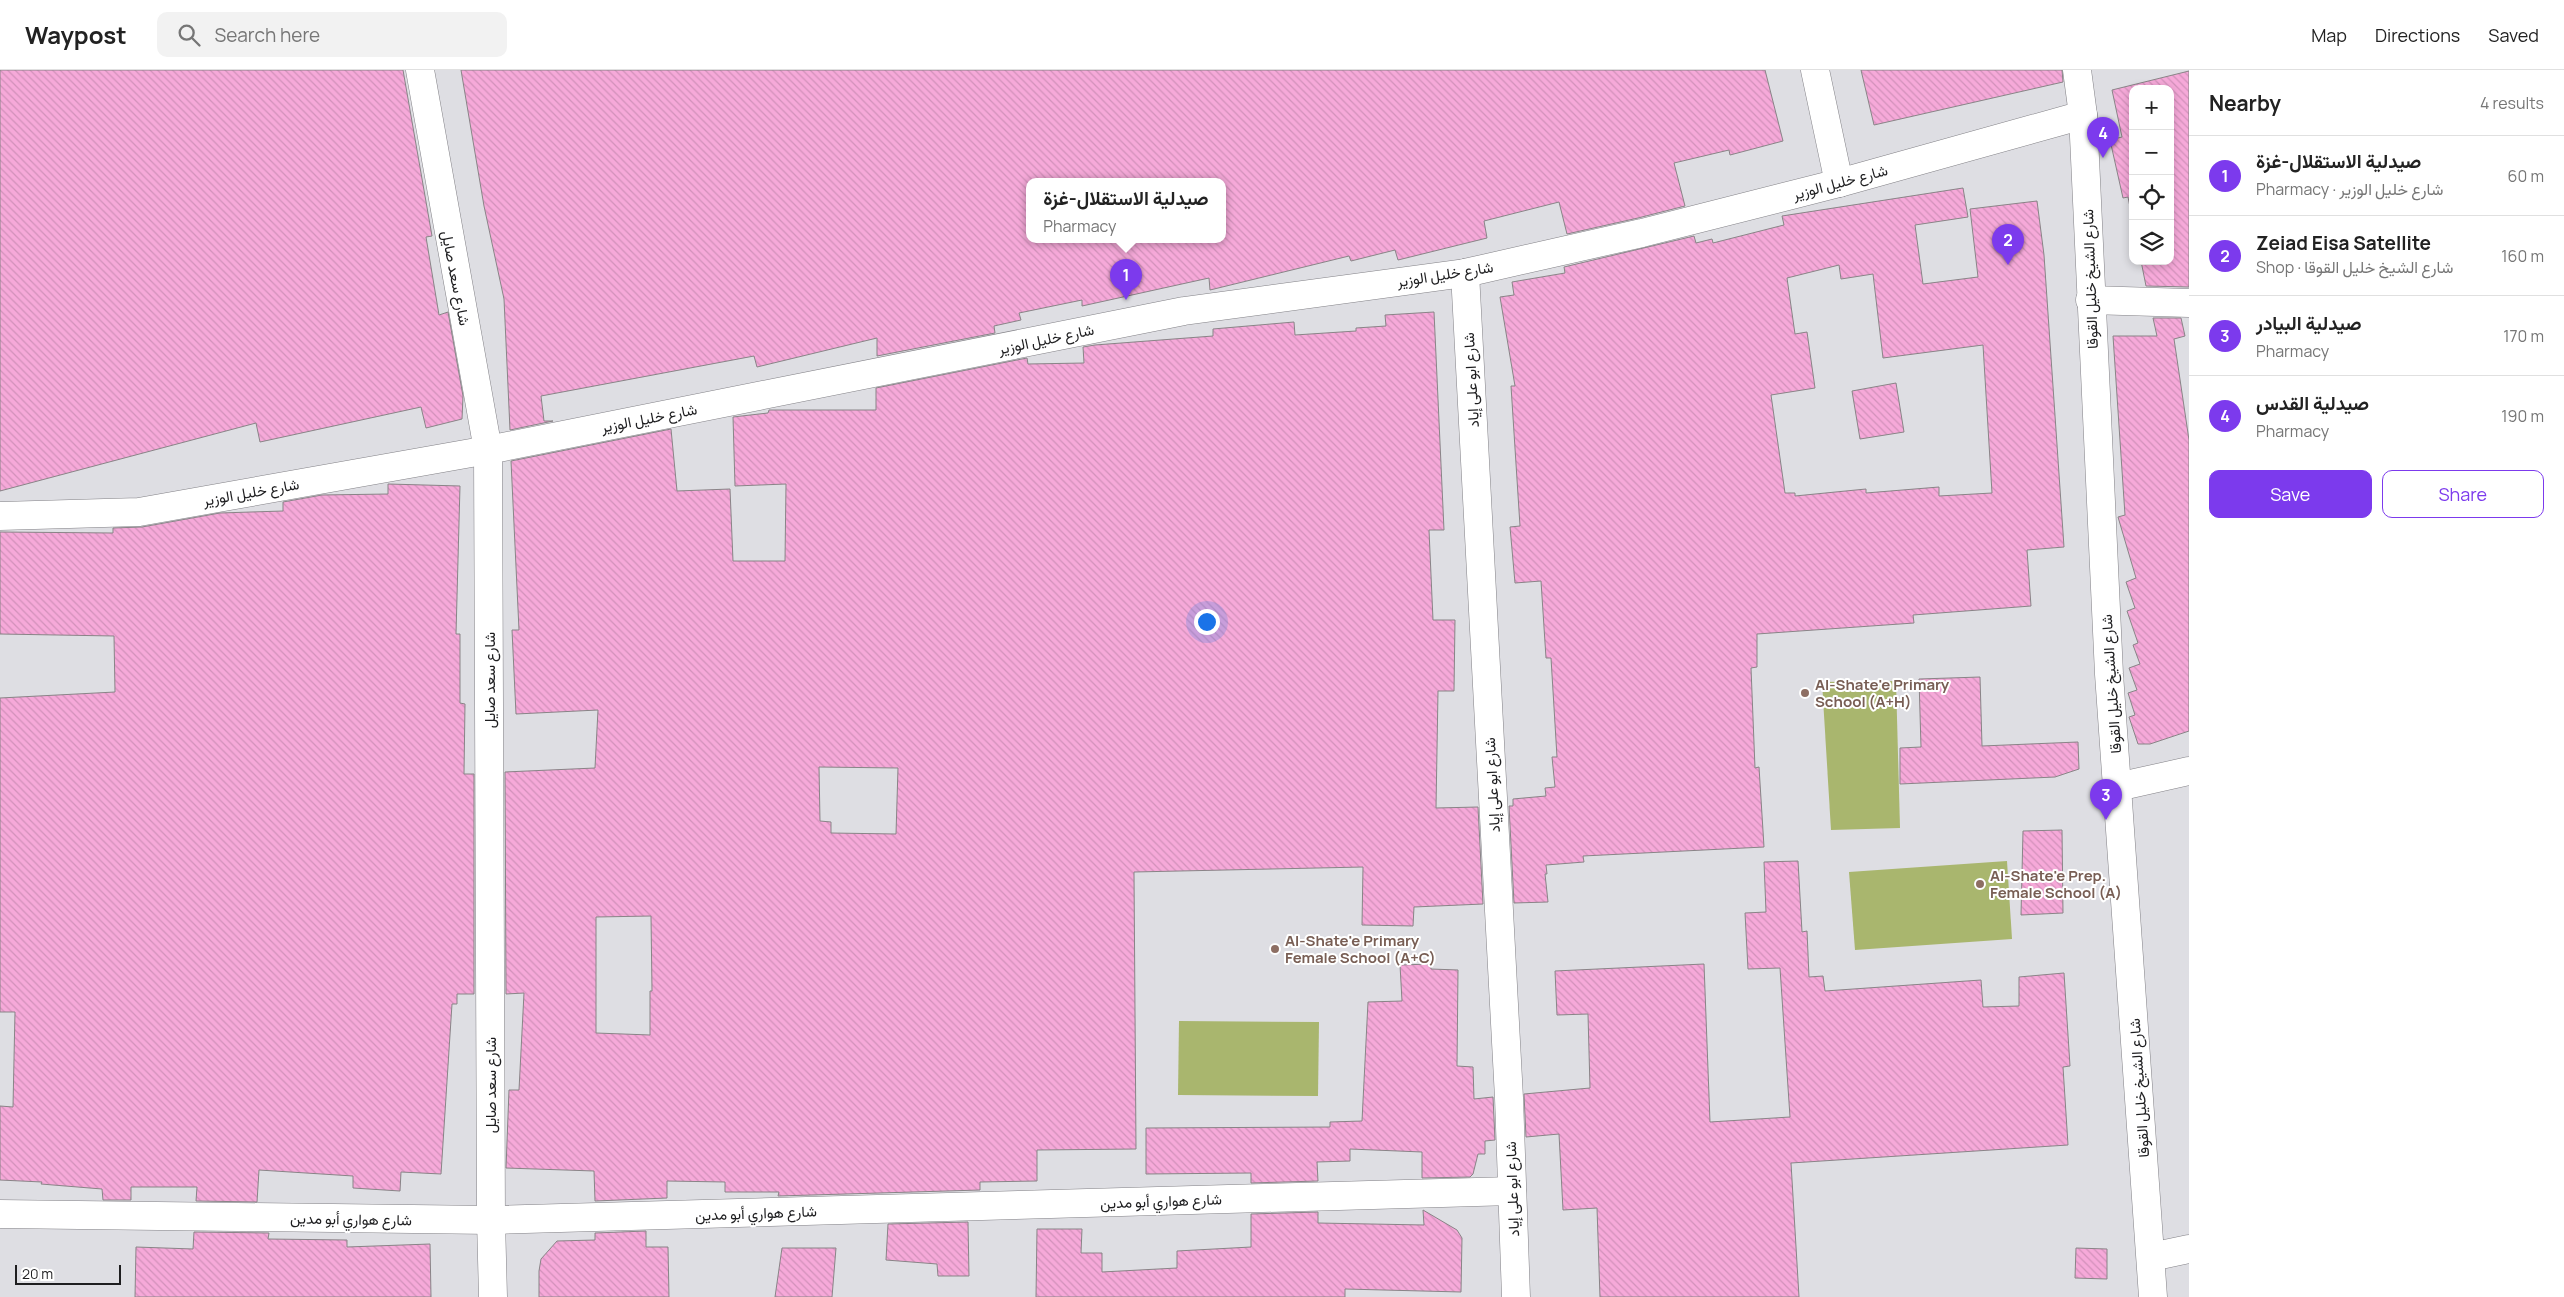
<!DOCTYPE html>
<meta charset="utf-8">
<style>
:root{--surface:#fff;--page:#f2f2f2;--text:#222;--muted:#767676;--line:#e0e0e0;--accent:#7c3aed}
body{margin:0;font-family:Manrope,Vazirmatn,sans-serif;background:var(--page);color:var(--text)}
.controls{position:absolute;right:15px;top:15px;display:grid;overflow:hidden;border-radius:10px;box-shadow:0 2px 8px #0003}
.controls button{width:45px;height:45px;display:grid;place-items:center;padding:0;border:0;border-bottom:1px solid var(--line);background:var(--surface);color:var(--text);font:25px sans-serif}
.scale{position:absolute;left:15px;bottom:12px;width:106px;box-sizing:border-box;padding-left:5px;border:2px solid #1e1e20;border-top:0;font-size:14px;line-height:18px;white-space:nowrap;color:#1e1e20;-webkit-text-stroke:4px #fff;paint-order:stroke}
.you{position:absolute;left:1206px;top:551px;width:18px;height:18px;margin:-12px;border:4px solid #fff;border-radius:50%;background:#1a73e8;box-shadow:0 0 0 8px #1a73e833}
.badge{display:grid;place-items:center;width:32px;height:32px;border-radius:50%;background:var(--accent);color:#fff;font-size:16px;font-weight:700}
.pin{position:absolute;translate:-50% -41px;filter:drop-shadow(0 1px 2px #0008)}
.pin::after{content:'';position:absolute;top:26px;width:18px;height:15px;background:inherit;clip-path:polygon(0 0,100% 0,50% 100%)}
.popup{position:absolute;left:1026px;top:108px;width:200px;height:65px;box-sizing:border-box;display:grid;place-content:center;border-radius:10px;background:var(--surface);filter:drop-shadow(0 1px 4px #0005);font-size:16px;white-space:nowrap;color:var(--muted)}
.popup b{font-size:19px;color:var(--text)}
.popup::after{content:'';position:absolute;left:50%;top:100%;margin-left:-10px;border:10px solid transparent;border-top-color:var(--surface)}
.list{margin:0;padding:0;list-style:none}
h2{display:flex;justify-content:space-between;align-items:center;height:65px;margin:0;padding:0 20px;font-size:21px}
h2 small{font-size:16px;font-weight:400;color:var(--muted)}
.list li{display:grid;grid-template-columns:32px 1fr auto;gap:15px;align-items:center;box-sizing:border-box;height:80px;padding:0 20px;border-top:1px solid var(--line)}
.list b{display:block;font-size:19px;white-space:nowrap}
.list p{margin:0;font-size:16px;white-space:nowrap;color:var(--muted)}
.list em{font-size:16px;font-style:normal;color:var(--muted)}
.actions{display:flex;gap:10px;padding:15px 20px}
.actions a{flex:1;padding:11px 0;border:1px solid var(--accent);border-radius:10px;text-align:center;font-size:18px;color:var(--accent)}
.actions .main{background:var(--accent);color:#fff}
.icon{flex:none;width:28px;height:28px;fill:none;stroke:currentColor;stroke-width:2;stroke-linecap:round;stroke-linejoin:round}
.map{position:relative;flex:none;width:2189px;height:1227px;overflow:hidden}
header{display:flex;align-items:center;gap:30px;box-sizing:border-box;height:70px;padding:0 25px;background:var(--surface);border-bottom:1px solid var(--line)}
header strong{font-size:24px}
nav{display:flex;gap:28px;margin-inline-start:auto;font-size:18px}
.search{width:350px;height:45px;background:var(--page);display:flex;align-items:center;gap:12px;box-sizing:border-box;padding:0 18px;border-radius:10px;color:var(--muted);font-size:19px}
main{display:flex}
aside{flex:1;background:var(--surface)}
.map>svg:first-child{display:block}
.pitch{fill:#a9b66e}
.building{fill:url(#building-back-hatch);stroke:#898487;fill-rule:evenodd}
.lines{fill:none;stroke-linecap:round;stroke-linejoin:round}
.minor-casing{stroke:#828186;stroke-width:29}
.minor{stroke:#fff;stroke-width:28}
.education-dot{fill:#8d6e63;stroke:#fff;stroke-width:2}
.labels{text-anchor:middle;dominant-baseline:central;stroke-width:4;stroke-linejoin:round;paint-order:stroke}
.street-label{font-size:15px;fill:#1e1e20;stroke:#fff}
.education-label{font-size:15px;font-weight:bold;fill:#785e54;stroke:#fff;text-anchor:start}
</style>
<header>
<strong>Waypost</strong>
<div class="search"><svg class="icon" aria-label="search" viewBox="0 0 24 24"><circle cx="10" cy="10" r="6"/><path d="M15 15l6 6"/></svg>Search here</div>
<nav><a>Map</a><a>Directions</a><a>Saved</a></nav>
</header>
<main>
<div class="map">
<svg width="2189" height="1227" viewBox="0 0 2189 1227">
<defs>
<pattern id="building-back-hatch" width="6" height="6" patternUnits="userSpaceOnUse" patternTransform="scale(1.25)"><rect width="6" height="6" fill="#f6a9d9"/><path d="M-1 5l2 2M0 0l6 6M5-1l2 2" fill="none" stroke="#d291ba"/></pattern>
</defs>
<rect width="100%" height="100%" fill="#dedee3"/>
<g class="pitch">
<polygon points="1896,611 1900,758 1831,760 1822,612"/>
<polygon points="2007,791 2012,869 1855,880 1849,802"/>
<polygon points="1179,951 1319,952 1318,1026 1178,1025"/>
</g>
<g class="building">
<polygon points="0,0 403,0 432,166 426,167 439,245 448,242 463,326 462,349 426,358 421,337 260,372 256,353 0,421"/>
<path d="M461,0H1765L1783,71L1730,85L1729,80L1674,93L1685,136L1638,148L1567,164L1559,132L1484,151L1487,168L1398,190L1395,180L1351,191L1349,186L1210,220L1209,208L1082,236V230L1019,243L1021,250L994,256L995,263L877,286V268L757,297L754,286L541,326L544,351H553L510,360L504,229L484,136ZM1030,111H1222V169H1030Z"/>
<polygon points="1861,0 2062,0 2063,12 1874,55"/>
<polygon points="2189,1 2189,217 2146,216 2141,191 2170,191 2170,19 2133,19 2133,152 2128,127 2123,128 2110,70 2122,67 2112,20"/>
<path d="M1963,118L1968,147L1915,155L1923,214L1978,207L1970,139L2037,131L2044,185L2064,477L2027,480L2031,536L1913,545L1914,553L1757,564V597L1751,598L1755,698L1759,697L1764,777L1583,786L1584,792L1546,795L1547,804H1545L1548,832L1514,833L1509,736H1513V729L1546,726L1545,718L1555,717L1552,687H1557L1551,588H1546L1541,511L1515,513L1510,457L1520,456L1511,316H1515L1500,227L1514,225L1512,212L1565,203L1564,197L1694,166L1696,173L1712,169L1713,173L1784,155L1782,146ZM1839,195L1841,209L1873,204L1883,288L1983,275L1992,423L1939,426V417L1866,423V419L1795,426V423H1785L1771,325L1815,318L1807,262L1795,264L1787,208Z"/>
<path d="M1434,242L1444,460H1429L1433,550H1455L1454,621H1438L1436,738L1478,737L1483,834L1414,837L1413,856L1362,855L1363,797L1134,802L1136,1079L1037,1080V1111L980,1112V1120L778,1126L779,1122H725V1112L667,1111V1128L595,1131L594,1101L506,1098L509,1020H519L524,923L506,924L505,702L595,698L598,640L516,644L512,560H519L511,391L671,359L677,421L730,419L733,491H785L786,414L735,416L733,347L768,343L769,340H876V318L1027,288L1028,294L1084,293L1083,277L1095,275L1213,266V259L1294,252L1295,265L1356,261V258L1386,256L1385,245ZM819,697L898,698L896,764L831,763V752L820,751ZM651,846L652,921H650V965L596,963V847Z"/>
<polygon points="2153,248 2181,248 2185,266 2174,269 2189,370 2189,661 2150,674 2138,674 2129,647 2135,645 2128,623 2137,620 2129,598 2140,594 2133,575 2138,573 2127,541 2135,538 2126,512 2136,508 2118,447 2125,445 2113,266 2157,266"/>
<polygon points="1896,313 1904,362 1860,369 1852,321"/>
<polygon points="388,414 460,416 456,564 460,564 460,633 465,634 464,704 474,704 474,924 457,924 457,934 452,934 441,1104 401,1102 400,1121 353,1118 353,1106 259,1100 257,1132 196,1131 197,1117 131,1117 131,1130 103,1130 102,1119 41,1114 42,1112 0,1110 0,1036 13,1037 15,942 0,942 0,628 115,622 114,566 0,564 0,462 113,463 113,458 142,457 220,443 283,441 283,432 322,425 388,424"/>
<polygon points="1980,607 1982,676 2078,672 2079,699 2055,707 1900,714 1900,678 1921,677 1919,609"/>
<polygon points="2062,760 2063,843 2021,845 2023,761"/>
<polygon points="1798,791 1802,862 1807,861 1809,907 1823,906 1825,921 1981,910 1983,937 2019,936 2019,907 2064,903 2070,996 2063,997 2068,1075 1791,1093 1799,1227 1600,1227 1597,1138 1563,1140 1559,1064 1526,1067 1524,1024 1590,1018 1588,944 1557,945 1555,901 1704,894 1710,1052 1790,1047 1780,898 1748,899 1745,843 1766,842 1764,792"/>
<polygon points="1431,894 1431,899 1458,900 1457,996 1473,997 1474,1029 1493,1027 1495,1070 1485,1071 1485,1084 1478,1084 1473,1104 1470,1107 1422,1108 1422,1082 1350,1079 1350,1091 1317,1092 1318,1111 1251,1113 1251,1103 1146,1104 1146,1058 1330,1057 1330,1052 1362,1051 1368,932 1402,931 1400,895"/>
<polygon points="1423,1140 1457,1160 1462,1168 1461,1222 1345,1219 1345,1227 1036,1227 1037,1159 1082,1159 1081,1183 1102,1183 1102,1202 1177,1198 1177,1181 1251,1177 1251,1144 1318,1142 1318,1153 1424,1155"/>
<polygon points="968,1152 969,1206 938,1206 937,1194 886,1190 888,1154"/>
<polygon points="646,1161 646,1177 668,1177 669,1227 539,1227 539,1201 541,1189 557,1171 595,1170 595,1163"/>
<polygon points="194,1162 269,1163 268,1169 347,1170 347,1177 430,1174 431,1227 135,1227 136,1177 193,1179"/>
<polygon points="782,1178 836,1178 832,1227 775,1227"/>
<polygon points="2076,1178 2107,1179 2107,1209 2075,1208"/>
</g>
<g class="lines">
<defs>
<g id="minor">
<polyline points="420,0 488,380 491,1150 493,1227"/>
<polyline points="1815,0 1839,113"/>
<polyline points="2077,0 2083,45 2109,604 2153,1227"/>
<polyline points="1465,203 1509,1028 1516,1227"/>
<polyline points="2090,230 2189,233"/>
<polyline points="0,446 139,442 488,380 1184,241 1465,203 1642,163 1839,113 2083,45"/>
<polyline points="2117,717 2189,701"/>
<polyline points="0,1144 491,1150 1512,1121"/>
<polyline points="2151,1187 2189,1179"/>
</g>
</defs>
<use href="#minor" class="minor-casing"/>
<use href="#minor" class="minor"/>
</g>
<g class="education-dot">
<circle cx="1805" cy="623" r="5"/>
<circle cx="1980" cy="814" r="5"/>
<circle cx="1275" cy="879" r="5"/>
</g>
<g class="labels">
<g class="street-label">
<text transform="translate(1840 112) rotate(-15)">شارع خليل الوزير</text>
<text transform="translate(1445 204) rotate(-9)">شارع خليل الوزير</text>
<text transform="translate(456 208) rotate(79)">شارع سعد صايل</text>
<text transform="translate(2090 209) rotate(-92)">شارع الشيخ خليل القوقا</text>
<text transform="translate(1046 269) rotate(-12)">شارع خليل الوزير</text>
<text transform="translate(1471 310) rotate(-93)">شارع ابو على إياد</text>
<text transform="translate(649 348) rotate(-11)">شارع خليل الوزير</text>
<text transform="translate(251 422) rotate(-10)">شارع خليل الوزير</text>
<text transform="translate(489 610) rotate(-90)">شارع سعد صايل</text>
<text transform="translate(2111 614) rotate(-94)">شارع الشيخ خليل القوقا</text>
<text transform="translate(1492 715) rotate(-93)">شارع ابو على إياد</text>
<text transform="translate(490 1015) rotate(-90)">شارع سعد صايل</text>
<text transform="translate(2139 1018) rotate(-94)">شارع الشيخ خليل القوقا</text>
<text transform="translate(1512 1119) rotate(-92)">شارع ابو على إياد</text>
<text transform="translate(1161 1131) rotate(-2)">شارع هواري أبو مدين</text>
<text transform="translate(756 1143) rotate(-2)">شارع هواري أبو مدين</text>
<text transform="translate(351 1149) rotate(1)">شارع هواري أبو مدين</text>
</g>
<g class="education-label">
<text x="1815" y="614">Al-Shate'e Primary<tspan x="1815" dy="17">School (A+H)</tspan></text>
<text x="1990" y="805">Al-Shate'e Prep.<tspan x="1990" dy="17">Female School (A)</tspan></text>
<text x="1285" y="870">Al-Shate'e Primary<tspan x="1285" dy="17">Female School (A+C)</tspan></text>
</g>
</g>
</svg>
<div class="controls">
<button>+</button>
<button>−</button>
<button><svg class="icon" aria-label="locate" viewBox="0 0 24 24"><circle cx="12" cy="12" r="6"/><path d="M12 2v4M12 18v4M2 12h4M18 12h4"/></svg></button>
<button><svg class="icon" aria-label="layers" viewBox="0 0 24 24"><path d="M12 4l9 5-9 5-9-5zM3 14l9 5 9-5"/></svg></button>
</div>
<div class="scale">20 m</div>
<div class="you"></div>
<div class="pin badge" style="left:1126px;top:230px">1</div>
<div class="popup"><b>صيدلية الاستقلال-غزة</b>Pharmacy</div>
<div class="pin badge" style="left:2008px;top:195px">2</div>
<div class="pin badge" style="left:2106px;top:750px">3</div>
<div class="pin badge" style="left:2103px;top:88px">4</div>
</div>
<aside>
<h2>Nearby<small>4 results</small></h2>
<ul class="list">
<li><span class="badge">1</span><div><b>صيدلية الاستقلال-غزة</b><p>Pharmacy · شارع خليل الوزير</p></div><em>60 m</em></li>
<li><span class="badge">2</span><div><b>Zeiad Eisa Satellite</b><p>Shop · شارع الشيخ خليل القوقا</p></div><em>160 m</em></li>
<li><span class="badge">3</span><div><b>صيدلية البيادر</b><p>Pharmacy</p></div><em>170 m</em></li>
<li><span class="badge">4</span><div><b>صيدلية القدس</b><p>Pharmacy</p></div><em>190 m</em></li>
</ul>
<div class="actions"><a class="main">Save</a><a>Share</a></div>
</aside>
</main>
